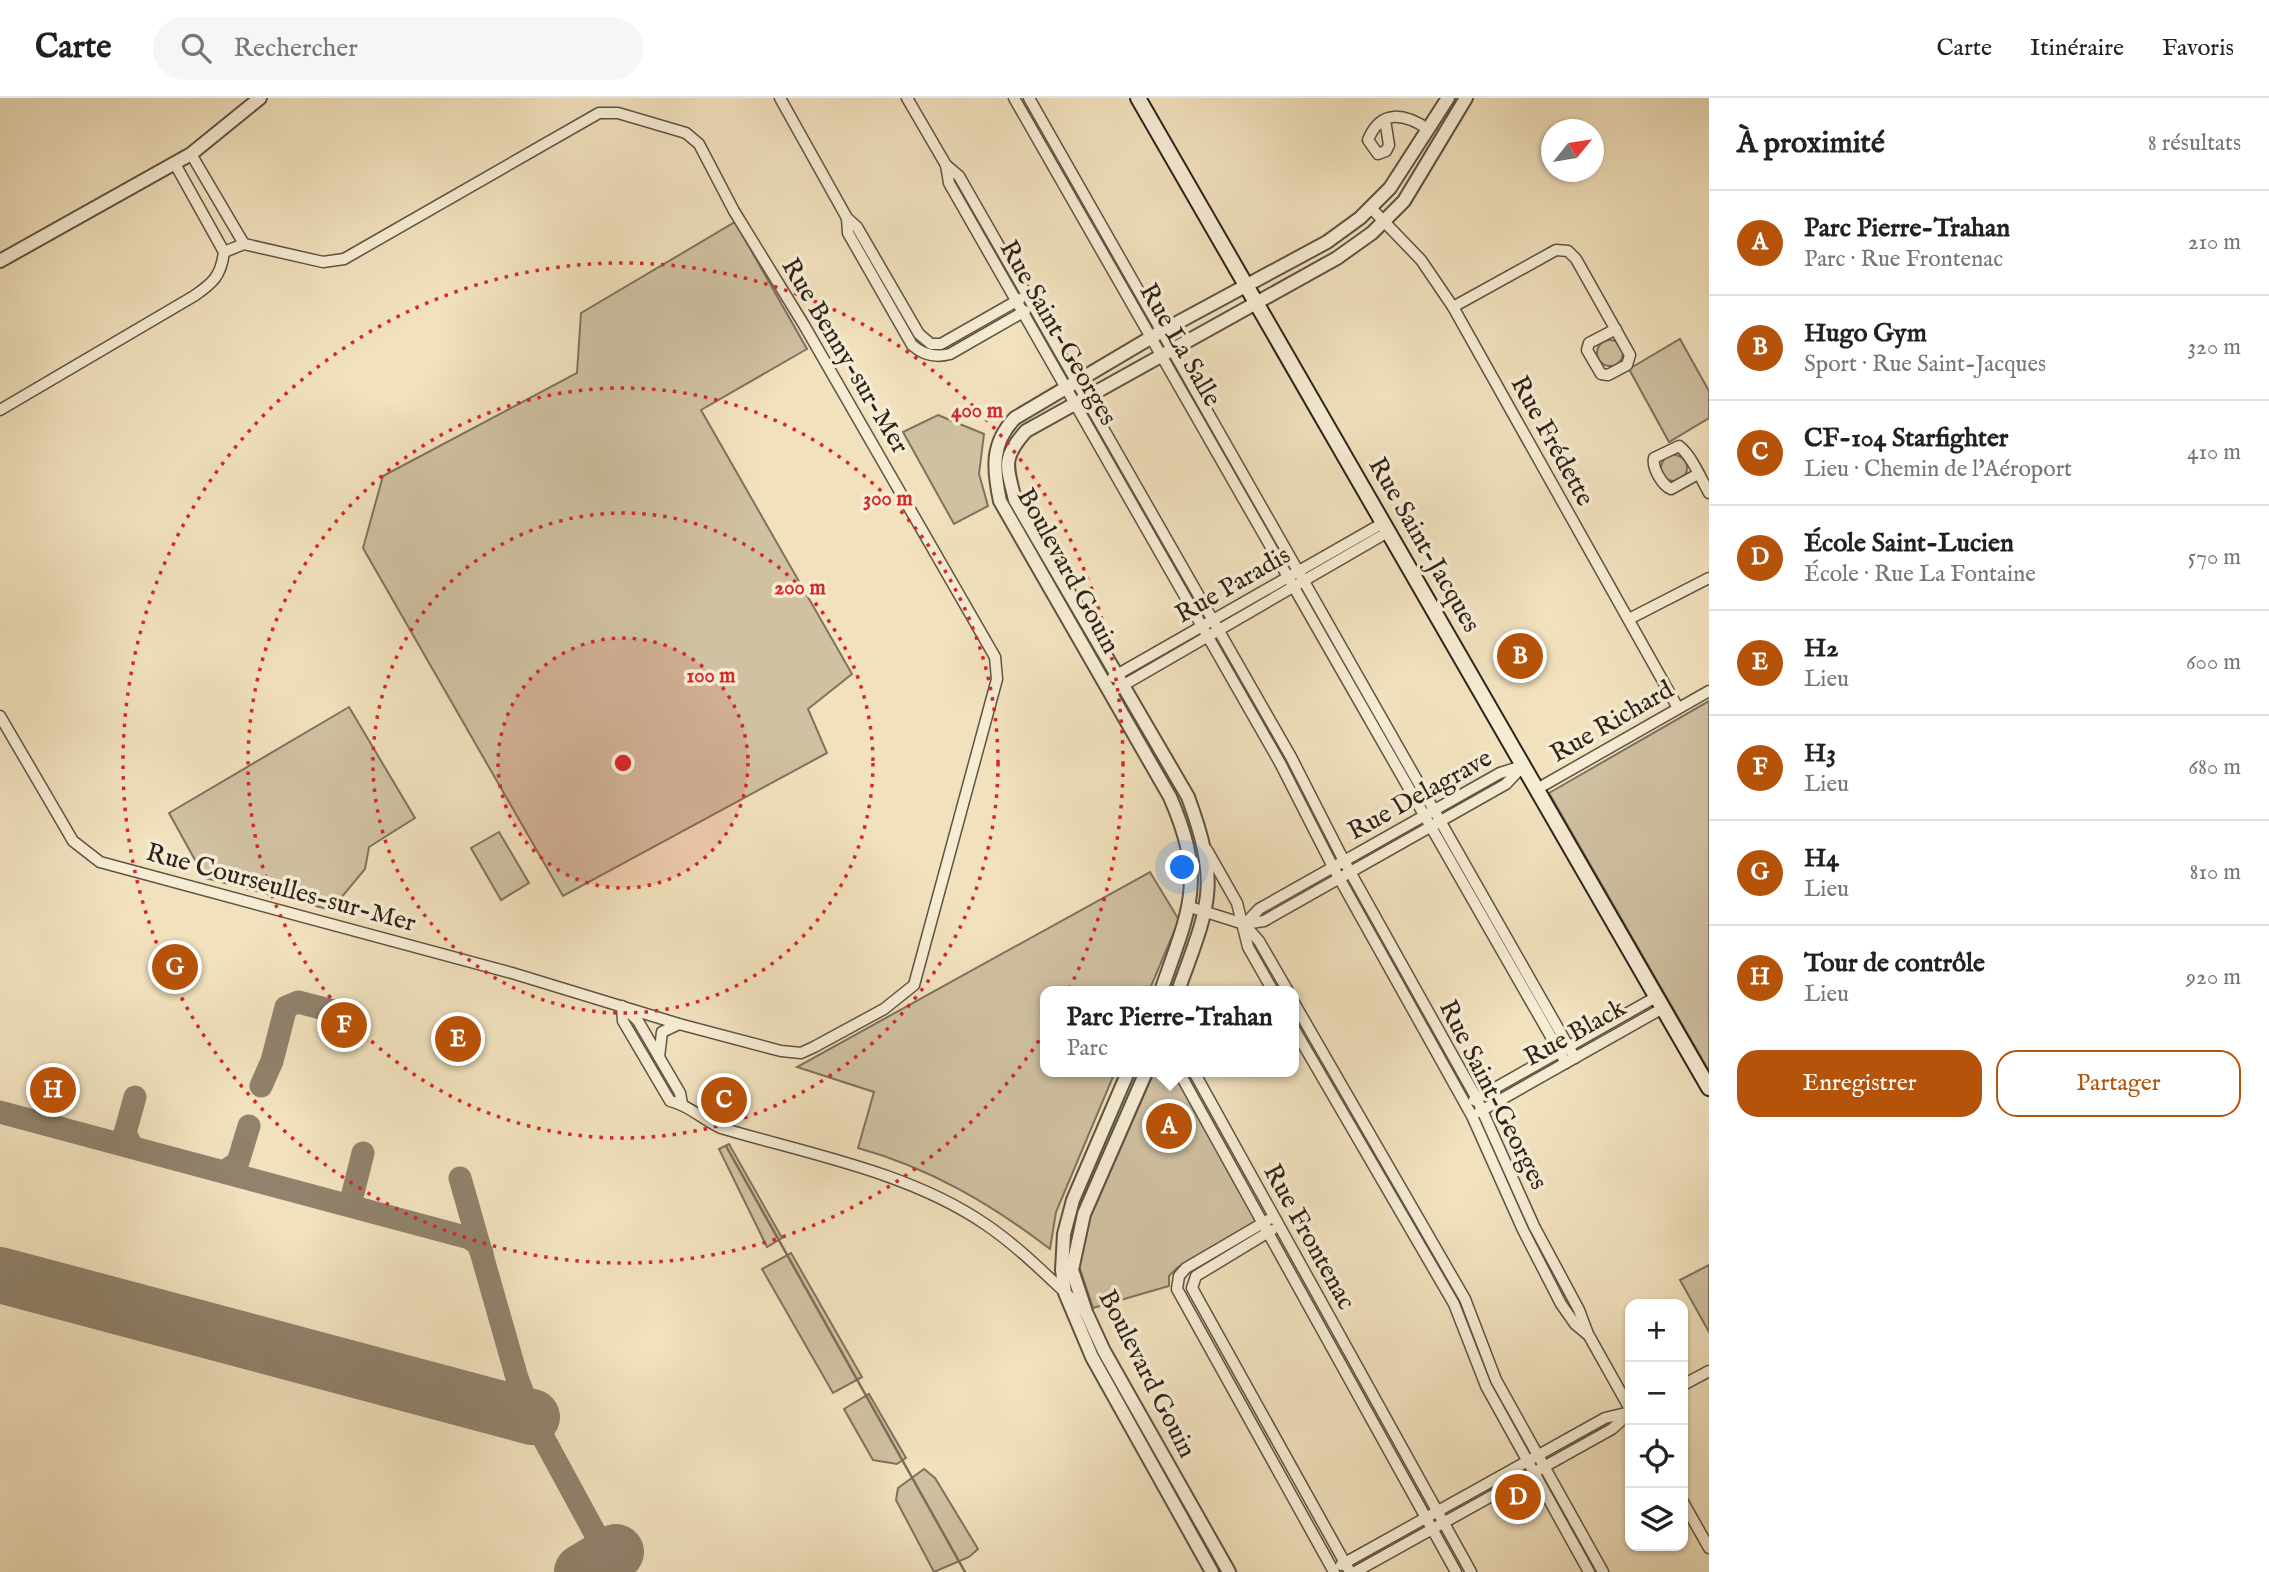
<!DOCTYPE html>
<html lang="fr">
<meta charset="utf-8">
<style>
:root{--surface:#fff;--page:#f6f6f6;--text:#222;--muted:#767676;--line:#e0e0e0;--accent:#b45309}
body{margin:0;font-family:"IM FELL English",serif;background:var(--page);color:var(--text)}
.controls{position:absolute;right:21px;bottom:21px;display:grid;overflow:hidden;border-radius:14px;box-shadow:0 2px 5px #0004}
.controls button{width:63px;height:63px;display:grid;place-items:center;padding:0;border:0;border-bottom:2px solid var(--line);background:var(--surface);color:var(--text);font:35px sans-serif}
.compass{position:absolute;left:1541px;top:21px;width:63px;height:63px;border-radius:50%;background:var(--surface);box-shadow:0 2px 5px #0004;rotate:60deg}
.you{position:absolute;left:1183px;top:770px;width:24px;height:24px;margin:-18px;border:5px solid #fff;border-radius:50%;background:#1a73e8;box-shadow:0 0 0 10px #1a73e833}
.badge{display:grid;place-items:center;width:46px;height:46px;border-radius:50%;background:var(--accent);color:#fff;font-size:23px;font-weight:700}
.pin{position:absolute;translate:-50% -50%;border:4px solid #fff;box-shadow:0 2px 7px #0006}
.popup{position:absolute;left:1040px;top:888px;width:259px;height:91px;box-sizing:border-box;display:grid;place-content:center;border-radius:14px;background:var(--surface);filter:drop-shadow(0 2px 5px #0005);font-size:23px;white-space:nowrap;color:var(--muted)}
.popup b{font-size:26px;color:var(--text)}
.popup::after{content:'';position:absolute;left:50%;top:100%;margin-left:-14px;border:14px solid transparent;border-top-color:var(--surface)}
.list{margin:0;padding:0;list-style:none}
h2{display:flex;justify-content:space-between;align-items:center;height:91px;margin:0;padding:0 28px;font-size:30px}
h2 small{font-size:23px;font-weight:400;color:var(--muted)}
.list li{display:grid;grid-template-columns:46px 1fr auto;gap:21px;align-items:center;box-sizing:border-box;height:105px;padding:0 28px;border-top:2px solid var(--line)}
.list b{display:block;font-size:26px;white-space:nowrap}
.list p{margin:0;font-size:23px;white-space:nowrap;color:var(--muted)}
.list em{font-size:23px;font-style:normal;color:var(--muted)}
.actions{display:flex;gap:14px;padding:21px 28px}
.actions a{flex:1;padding:16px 0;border:2px solid var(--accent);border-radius:21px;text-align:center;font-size:24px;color:var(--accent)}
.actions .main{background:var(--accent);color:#fff}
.icon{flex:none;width:38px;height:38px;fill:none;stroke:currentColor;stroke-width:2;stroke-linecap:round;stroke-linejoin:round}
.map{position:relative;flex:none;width:1709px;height:1474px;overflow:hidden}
header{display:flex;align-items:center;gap:42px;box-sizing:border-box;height:98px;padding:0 35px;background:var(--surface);border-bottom:2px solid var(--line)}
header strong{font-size:33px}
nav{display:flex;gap:38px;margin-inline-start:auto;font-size:24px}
.search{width:490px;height:63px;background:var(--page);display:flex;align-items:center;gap:18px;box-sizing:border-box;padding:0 24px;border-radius:38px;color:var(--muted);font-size:26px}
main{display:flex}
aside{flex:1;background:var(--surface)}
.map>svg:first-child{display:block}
.green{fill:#d0c1a2;stroke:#7f725f;stroke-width:2}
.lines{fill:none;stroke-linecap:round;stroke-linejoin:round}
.stream{stroke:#7b6f5c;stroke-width:2.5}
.taxiway{stroke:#90826c;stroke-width:23}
.runway{stroke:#90826c;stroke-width:56}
.minor-casing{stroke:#5f5344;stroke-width:13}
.tertiary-casing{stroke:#5f5344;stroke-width:16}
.secondary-casing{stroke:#2e241c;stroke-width:18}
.minor{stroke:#f6ecd4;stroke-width:10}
.tertiary{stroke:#f6ecd4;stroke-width:12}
.secondary{stroke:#f6ecd4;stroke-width:14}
.ring{fill:none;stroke:#d62828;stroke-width:3.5;stroke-dasharray:3.5 7}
.labels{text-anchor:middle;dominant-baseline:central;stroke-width:7;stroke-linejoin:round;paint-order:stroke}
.street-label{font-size:26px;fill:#2e241c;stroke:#f6ecd4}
.centre{fill:#d62828;stroke:#f6ecd4;stroke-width:3.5}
.ring-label{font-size:21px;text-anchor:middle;font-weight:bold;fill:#d62828;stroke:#f6ecd4;stroke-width:7;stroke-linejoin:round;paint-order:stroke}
</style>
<header>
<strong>Carte</strong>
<div class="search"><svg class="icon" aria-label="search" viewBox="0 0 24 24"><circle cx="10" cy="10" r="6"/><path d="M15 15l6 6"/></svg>Rechercher</div>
<nav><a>Carte</a><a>Itinéraire</a><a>Favoris</a></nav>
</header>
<main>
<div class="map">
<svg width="1709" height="1474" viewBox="0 0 1709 1474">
<rect width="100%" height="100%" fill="#f1e1bd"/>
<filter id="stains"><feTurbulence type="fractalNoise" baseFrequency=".00286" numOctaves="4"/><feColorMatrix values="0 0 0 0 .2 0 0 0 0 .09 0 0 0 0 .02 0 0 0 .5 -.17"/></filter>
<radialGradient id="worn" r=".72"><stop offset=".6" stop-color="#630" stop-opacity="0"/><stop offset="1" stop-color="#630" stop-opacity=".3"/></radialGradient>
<g class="green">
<polygon points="735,124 807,251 701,312 852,576 808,611 827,655 563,798 363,450 383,378 577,275 581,215"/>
<polygon points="1680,241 1709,293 1709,320 1669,344 1629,271"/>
<circle cx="1610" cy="255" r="13"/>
<polygon points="938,317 984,336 979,376 988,408 954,426 903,334"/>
<circle cx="1674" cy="370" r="13"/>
<polygon points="1709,603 1709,973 1549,695"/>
<polygon points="349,609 415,720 369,749 365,771 331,812 205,780 169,715"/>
<polygon points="499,734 529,785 501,802 471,750"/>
<path d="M1150,774L1179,822L1149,893H1045V974H1115L1056,1114L1050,1151C991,1106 930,1070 858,1050L874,994L797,969Z"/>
<polygon points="1154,974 1180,974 1258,1122 1178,1169 1169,1178 1169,1188 1093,1210 1079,1168 1090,1120"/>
<polygon points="729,1046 782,1140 767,1149 719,1051"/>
<polygon points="791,1155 862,1279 833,1295 762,1171"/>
<polygon points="1709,1167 1709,1234 1680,1182"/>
<polygon points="869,1296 906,1360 897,1366 873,1362 844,1311"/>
<polygon points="924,1371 935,1380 978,1451 969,1459 934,1474 896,1402 898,1390"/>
</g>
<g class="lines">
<polyline class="stream" points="726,1048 965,1474"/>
<g class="taxiway">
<polyline points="261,988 272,963 286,909 298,904 333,913"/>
<polyline points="0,1014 469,1140 477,1145 482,1155"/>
<polyline points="132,1049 125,1035 135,999"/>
<polyline points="224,1074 238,1064 249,1028"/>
<polyline points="460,1080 517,1280 532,1319 608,1459"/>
<polyline points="353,1095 363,1055"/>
</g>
<g class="runway">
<polyline points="0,1177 532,1319"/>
<polyline points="582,1474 616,1454"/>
</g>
<defs>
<g id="minor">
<polyline points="780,0 847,120 857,129 919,236 931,246 941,246 1020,201"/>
<polyline points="907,0 946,67 959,78 1291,659 1344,763 1477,1001 1534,1128 1579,1212 1588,1236 1630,1311"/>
<polyline points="1014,0 1566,965"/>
<polyline points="1029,0 1575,960"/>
<path d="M1385,22L1389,47L1386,53L1378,56L1368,42C1381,10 1405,16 1428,31"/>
<polyline points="191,56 244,146"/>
<polyline points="175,66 224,154"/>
<polyline points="946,67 949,85 1280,665 1333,769 1472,1018 1523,1132 1561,1206 1575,1226 1587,1236"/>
<polyline points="1370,109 1421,162 1453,209 1678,610"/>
<path d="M847,120L848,135L912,247C923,257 935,260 950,256L1025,213"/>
<polyline points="1453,209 1556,152 1568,153 1576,161 1630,257 1627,267 1608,277 1601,276 1587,252 1589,245 1616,231"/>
<path d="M0,312L194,198C213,185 221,178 224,154"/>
<path d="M1698,376L1671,391C1662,387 1652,370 1654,360L1679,348C1692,358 1701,381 1709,395"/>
<polyline points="1629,521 1709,480"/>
<polyline points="1113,579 1383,425"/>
<polyline points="1110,595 1388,434"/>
<polyline points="0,618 73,743 100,764 512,875 679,926 781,953 801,955 814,949 884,911 914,887 997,581 995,559 804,227 734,113 699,46 686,35 618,15 599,15 344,161 323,164 244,146 224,154"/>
<polyline points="1537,691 1709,593"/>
<polyline points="1207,752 1237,805 1248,849 1273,893"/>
<polyline points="1190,809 1244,826 1264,823 1506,686 1523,668"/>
<polyline points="1245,826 1259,811 1500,675 1522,668"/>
<polyline points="1245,827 1259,843 1288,893"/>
<polyline points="1293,903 1465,1201 1496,1282 1603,1474"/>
<path d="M622,908L623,923L670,1003C689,1007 703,1022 721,1030C809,1056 909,1074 985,1126C1022,1151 1053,1184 1086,1214"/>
<polyline points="626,911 638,923 680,995 682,1006"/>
<polyline points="1293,929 1454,1206 1486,1288 1589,1474"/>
<polyline points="659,959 662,934 679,926"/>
<polyline points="1179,974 1456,1474"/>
<polyline points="1194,974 1471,1474"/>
<polyline points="1474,1002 1656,899"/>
<polyline points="1479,1014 1663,910"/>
<polyline points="1268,1122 1186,1170 1179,1178 1177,1191 1334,1474"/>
<polyline points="1272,1132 1196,1178 1192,1190 1350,1474"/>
<polyline points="1683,1287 1709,1273"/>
<polyline points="1683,1404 1709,1450"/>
<polyline points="1341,1467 1605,1320 1630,1314"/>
<polyline points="1355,1474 1612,1331 1630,1315"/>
</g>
<g id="tertiary">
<polyline points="0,163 191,56 260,0"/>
<path d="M1161,893C1189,812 1207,784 1170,699L1000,403C993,370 991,345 1015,320L1162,233L1327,144L1360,120L1390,90L1448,0"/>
<path d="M1178,893C1209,807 1221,789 1188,699L1015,402C1007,368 1001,361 1026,333L1337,160L1372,135L1404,103L1466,0"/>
<polyline points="1128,974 1073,1102 1064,1136 1062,1172 1065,1195 1092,1259 1212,1474"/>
<polyline points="1146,974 1084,1116 1072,1172 1086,1214 1104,1253 1229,1474"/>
</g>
<polyline id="secondary" points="1138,0 1709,990"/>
</defs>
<use href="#minor" class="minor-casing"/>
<use href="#tertiary" class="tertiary-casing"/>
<use href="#secondary" class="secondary-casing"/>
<use href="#minor" class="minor"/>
<use href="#tertiary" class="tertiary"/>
<use href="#secondary" class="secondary"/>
</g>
<circle cx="623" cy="665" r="125" fill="#d62828" fill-opacity=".12"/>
<g class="ring">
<circle cx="623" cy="665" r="125"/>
<circle cx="623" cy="665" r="250"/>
<circle cx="623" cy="665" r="375"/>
<circle cx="623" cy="665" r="500"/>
</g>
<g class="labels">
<g class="street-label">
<text transform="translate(1058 235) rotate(60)">Rue Saint-Georges</text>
<text transform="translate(1180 247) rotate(60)">Rue La Salle</text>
<text transform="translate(845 258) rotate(59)">Rue Benny-sur-Mer</text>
<text transform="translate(1552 343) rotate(61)">Rue Frédette</text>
<text transform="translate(1424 447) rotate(60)">Rue Saint-Jacques</text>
<text transform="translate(1068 473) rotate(61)">Boulevard Gouin</text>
<text transform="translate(1233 487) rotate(-30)">Rue Paradis</text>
<text transform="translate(1612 624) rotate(-30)">Rue Richard</text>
<text transform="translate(1420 697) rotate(-29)">Rue Delagrave</text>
<text transform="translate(281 790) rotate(15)">Rue Courseulles-sur-Mer</text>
<text transform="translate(1575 935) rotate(-29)">Rue Black</text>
<text transform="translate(1493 997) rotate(63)">Rue Saint-Georges</text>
<text transform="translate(1309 1139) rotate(61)">Rue Frontenac</text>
<text transform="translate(1147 1276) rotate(63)">Boulevard Gouin</text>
</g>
</g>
<circle cx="623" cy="665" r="10" class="centre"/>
<g class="ring-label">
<text x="977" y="319">400 m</text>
<text x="888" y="407">300 m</text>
<text x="800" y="496">200 m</text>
<text x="711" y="584">100 m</text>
</g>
<rect width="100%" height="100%" filter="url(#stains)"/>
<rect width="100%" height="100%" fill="url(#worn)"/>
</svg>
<div class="controls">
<button>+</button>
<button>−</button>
<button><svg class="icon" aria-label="locate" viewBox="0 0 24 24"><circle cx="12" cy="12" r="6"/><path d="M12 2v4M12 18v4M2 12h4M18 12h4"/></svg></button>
<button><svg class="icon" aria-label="layers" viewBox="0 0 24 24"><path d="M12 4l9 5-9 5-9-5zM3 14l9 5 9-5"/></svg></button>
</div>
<svg class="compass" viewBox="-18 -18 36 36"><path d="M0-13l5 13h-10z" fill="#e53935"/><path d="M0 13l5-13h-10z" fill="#767676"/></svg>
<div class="you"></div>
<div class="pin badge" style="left:1169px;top:1028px">A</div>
<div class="popup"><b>Parc Pierre-Trahan</b>Parc</div>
<div class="pin badge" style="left:1520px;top:558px">B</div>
<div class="pin badge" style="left:724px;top:1002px">C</div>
<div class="pin badge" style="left:1518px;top:1399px">D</div>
<div class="pin badge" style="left:458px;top:941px">E</div>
<div class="pin badge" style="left:344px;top:927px">F</div>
<div class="pin badge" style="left:175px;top:869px">G</div>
<div class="pin badge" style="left:53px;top:992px">H</div>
</div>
<aside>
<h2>À proximité<small>8 résultats</small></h2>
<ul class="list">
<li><span class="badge">A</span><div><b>Parc Pierre-Trahan</b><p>Parc · Rue Frontenac</p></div><em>210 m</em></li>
<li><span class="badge">B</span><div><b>Hugo Gym</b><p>Sport · Rue Saint-Jacques</p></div><em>320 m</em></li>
<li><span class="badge">C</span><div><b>CF-104 Starfighter</b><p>Lieu · Chemin de l'Aéroport</p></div><em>410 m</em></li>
<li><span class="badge">D</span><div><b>École Saint-Lucien</b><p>École · Rue La Fontaine</p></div><em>570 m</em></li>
<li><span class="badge">E</span><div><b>H2</b><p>Lieu</p></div><em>600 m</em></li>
<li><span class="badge">F</span><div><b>H3</b><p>Lieu</p></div><em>680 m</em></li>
<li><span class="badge">G</span><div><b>H4</b><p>Lieu</p></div><em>810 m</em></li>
<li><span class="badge">H</span><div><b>Tour de contrôle</b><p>Lieu</p></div><em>920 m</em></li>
</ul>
<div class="actions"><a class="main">Enregistrer</a><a>Partager</a></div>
</aside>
</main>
